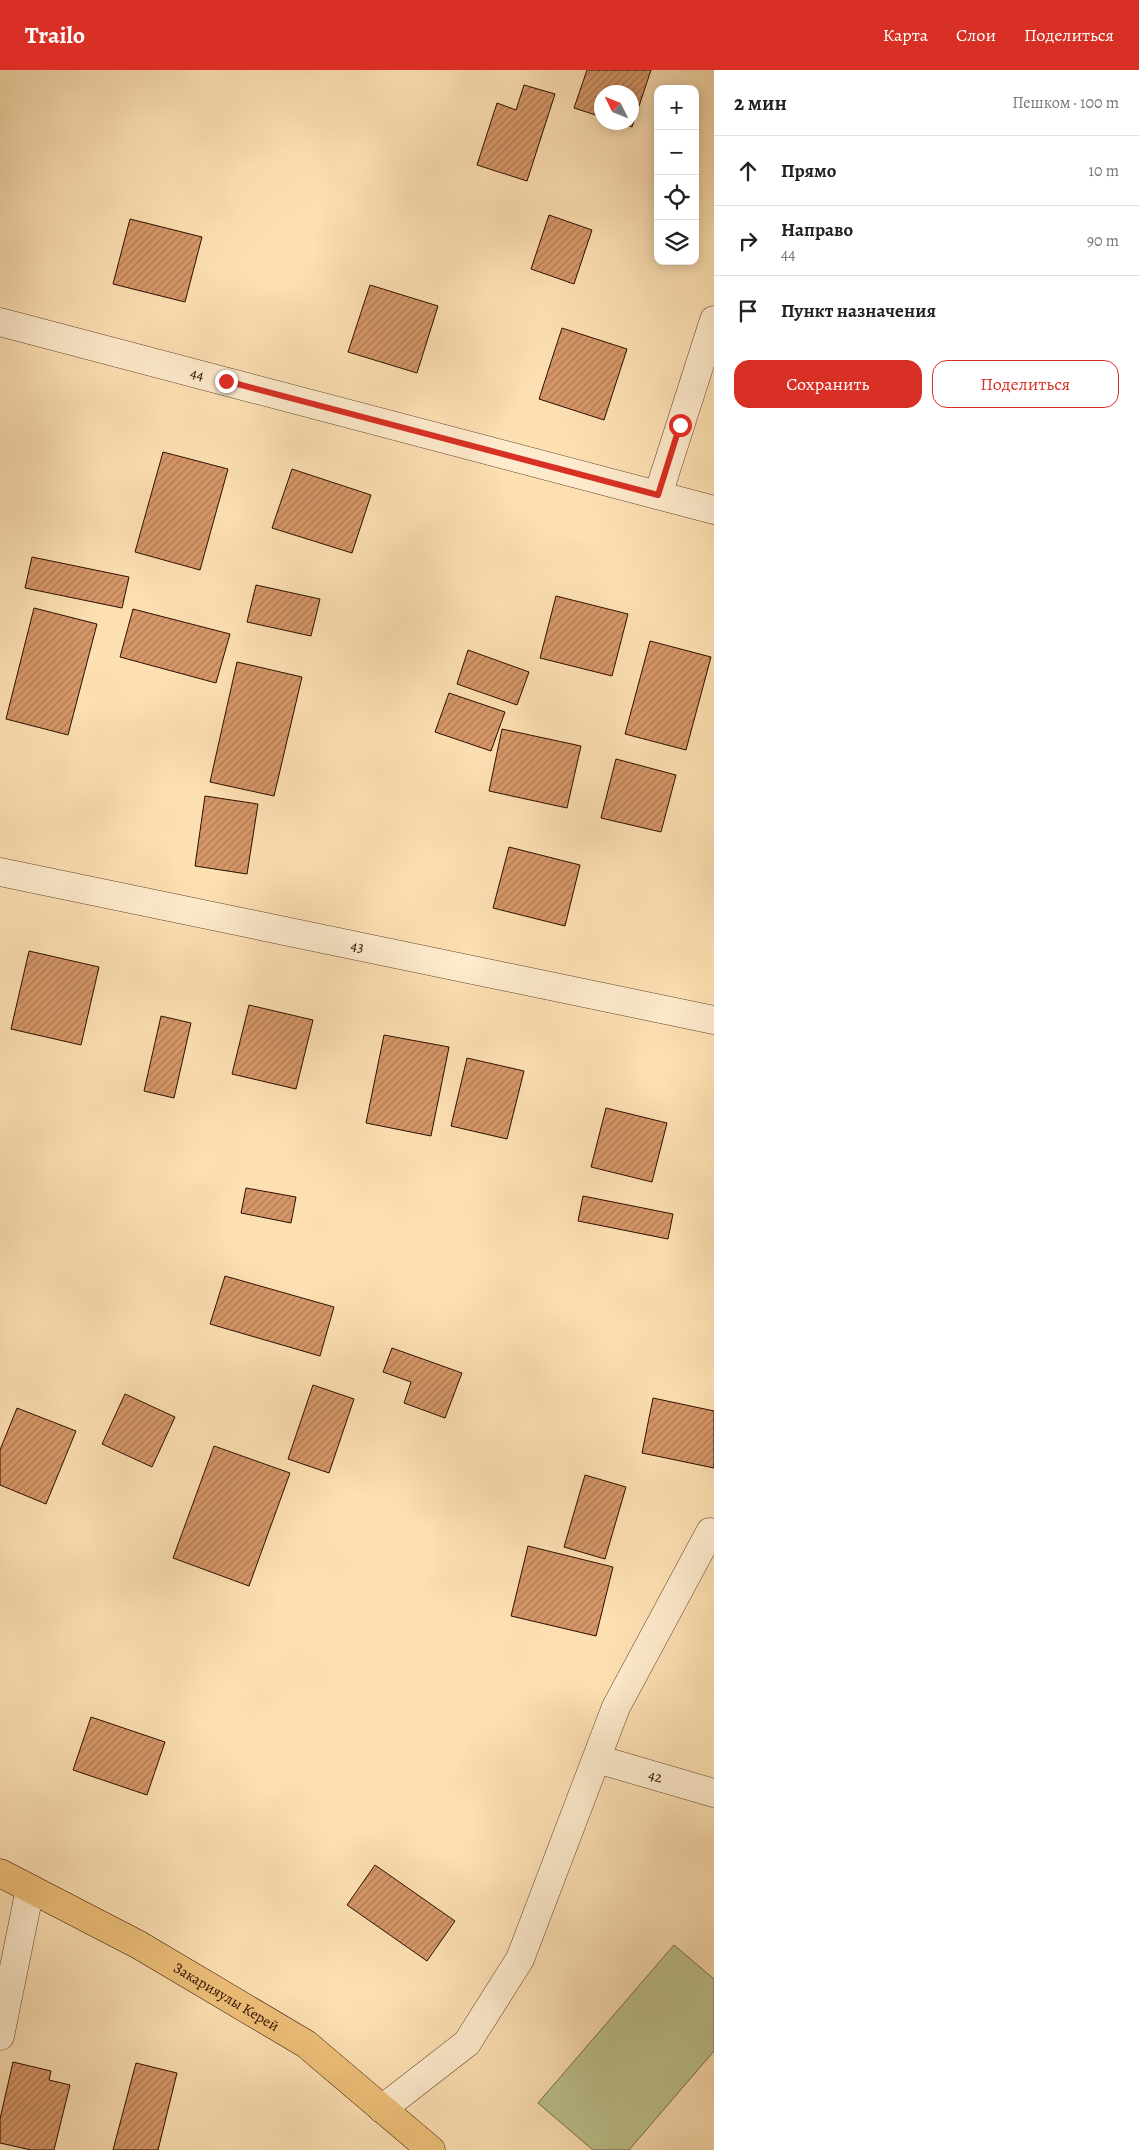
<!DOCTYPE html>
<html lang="ru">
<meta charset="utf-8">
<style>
:root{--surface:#fff;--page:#f2f2f2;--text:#222;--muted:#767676;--line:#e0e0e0;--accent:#d93025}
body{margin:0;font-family:Alegreya,serif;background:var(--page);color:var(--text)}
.controls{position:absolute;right:15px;top:15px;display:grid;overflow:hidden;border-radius:10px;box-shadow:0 2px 12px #0003}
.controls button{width:45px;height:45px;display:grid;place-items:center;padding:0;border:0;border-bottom:1px solid var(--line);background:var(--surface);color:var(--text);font:25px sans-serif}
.compass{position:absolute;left:594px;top:15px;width:45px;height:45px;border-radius:50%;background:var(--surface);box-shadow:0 2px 12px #0003;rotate:313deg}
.stop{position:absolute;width:15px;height:15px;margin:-11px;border:4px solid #d93025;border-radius:50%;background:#fff}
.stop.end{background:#d93025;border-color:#fff;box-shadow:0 1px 5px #0008}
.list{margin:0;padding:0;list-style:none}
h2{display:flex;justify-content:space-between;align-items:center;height:65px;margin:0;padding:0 20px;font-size:21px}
h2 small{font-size:16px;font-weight:400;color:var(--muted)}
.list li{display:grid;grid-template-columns:32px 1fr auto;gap:15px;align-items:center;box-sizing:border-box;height:70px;padding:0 20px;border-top:1px solid var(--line)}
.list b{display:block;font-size:19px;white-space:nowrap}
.list p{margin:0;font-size:16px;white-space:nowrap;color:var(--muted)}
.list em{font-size:16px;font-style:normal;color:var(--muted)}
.actions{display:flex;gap:10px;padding:15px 20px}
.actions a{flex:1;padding:11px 0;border:1px solid var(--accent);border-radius:15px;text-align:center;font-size:18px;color:var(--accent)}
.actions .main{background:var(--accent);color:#fff}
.icon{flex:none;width:28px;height:28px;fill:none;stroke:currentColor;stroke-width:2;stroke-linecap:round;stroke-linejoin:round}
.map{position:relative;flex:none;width:714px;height:2080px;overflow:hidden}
header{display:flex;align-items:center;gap:30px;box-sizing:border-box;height:70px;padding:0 25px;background:var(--accent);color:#fff}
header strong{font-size:24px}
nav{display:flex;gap:28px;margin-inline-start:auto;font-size:18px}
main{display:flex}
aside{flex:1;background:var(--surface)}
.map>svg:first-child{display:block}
.pitch{fill:#bdc38e;stroke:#756848}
.building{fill:url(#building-hatch);stroke:#2d0d01}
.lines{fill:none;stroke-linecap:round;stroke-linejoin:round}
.minor-casing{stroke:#61422d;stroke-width:29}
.highway-casing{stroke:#2d0d01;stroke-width:29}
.minor{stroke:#feebcd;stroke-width:28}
.highway{stroke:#eec079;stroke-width:28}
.route{stroke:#d93025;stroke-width:6}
.labels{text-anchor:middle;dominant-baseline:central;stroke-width:4.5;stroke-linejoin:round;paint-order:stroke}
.street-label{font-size:15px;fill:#2d0d01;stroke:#feebcd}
</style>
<header>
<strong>Trailo</strong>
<nav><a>Карта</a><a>Слои</a><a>Поделиться</a></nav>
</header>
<main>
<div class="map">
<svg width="714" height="2080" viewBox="0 0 714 2080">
<defs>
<pattern id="building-hatch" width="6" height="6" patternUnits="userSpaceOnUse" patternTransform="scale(1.25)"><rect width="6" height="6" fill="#d79869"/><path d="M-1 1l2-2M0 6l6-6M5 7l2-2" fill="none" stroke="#af7a54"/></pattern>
</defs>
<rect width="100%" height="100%" fill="#fde0b2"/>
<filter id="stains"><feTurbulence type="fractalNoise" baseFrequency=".004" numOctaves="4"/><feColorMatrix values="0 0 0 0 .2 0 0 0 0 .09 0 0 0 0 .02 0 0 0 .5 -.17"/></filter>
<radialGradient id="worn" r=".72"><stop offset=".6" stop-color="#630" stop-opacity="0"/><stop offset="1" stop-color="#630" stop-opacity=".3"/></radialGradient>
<polygon class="pitch" points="674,1875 714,1909 714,1981 629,2080 593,2080 538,2033"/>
<g class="building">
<polygon points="587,0 651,0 632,57 619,52 632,52 632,22 602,22 602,47 574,38"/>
<polygon points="524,15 555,24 527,111 477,95 497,33 516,40"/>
<polygon points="549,145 592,160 574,214 531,199"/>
<polygon points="130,149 202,167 185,232 113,214"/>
<polygon points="370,215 438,236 417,303 348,282"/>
<polygon points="562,258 627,279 604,350 539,329"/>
<polygon points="163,382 228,399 200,500 135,482"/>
<polygon points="292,399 371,425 352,483 272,458"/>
<polygon points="32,487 129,507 122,538 25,518"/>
<polygon points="256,515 320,529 311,566 247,552"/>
<polygon points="556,526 628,544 612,606 540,588"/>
<polygon points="34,538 97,554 68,665 6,649"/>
<polygon points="133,539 230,564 216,613 120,587"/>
<polygon points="650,571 711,587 686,680 625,664"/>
<polygon points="468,580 529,602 517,635 457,614"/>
<polygon points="237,592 302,607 274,726 210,712"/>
<polygon points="449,623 505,642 491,681 435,662"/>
<polygon points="502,659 581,676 567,738 489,721"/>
<polygon points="616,689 676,705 661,762 601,748"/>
<polygon points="205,726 258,734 247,804 195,796"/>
<polygon points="509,777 580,795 565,856 493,838"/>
<polygon points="29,881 99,897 81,975 11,959"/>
<polygon points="249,935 313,950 296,1019 232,1004"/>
<polygon points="161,946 191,953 174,1028 144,1021"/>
<polygon points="384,965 449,977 431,1066 366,1053"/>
<polygon points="467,988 524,1001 507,1069 451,1056"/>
<polygon points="606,1038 667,1053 652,1112 591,1097"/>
<polygon points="246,1118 296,1127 291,1153 241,1143"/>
<polygon points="583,1126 673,1144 668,1169 578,1151"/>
<polygon points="225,1206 334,1237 320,1286 210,1254"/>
<polygon points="392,1278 462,1303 445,1348 404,1333 411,1312 383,1302"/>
<polygon points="313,1315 354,1329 329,1403 288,1389"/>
<polygon points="125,1324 175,1347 152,1397 102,1374"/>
<polygon points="653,1328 714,1341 714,1398 642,1383"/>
<polygon points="17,1338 76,1361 46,1434 0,1415 0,1380"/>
<polygon points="214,1376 290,1403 249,1516 173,1488"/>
<polygon points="585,1405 626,1417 605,1489 564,1477"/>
<polygon points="528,1476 613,1497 596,1566 511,1546"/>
<polygon points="91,1647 165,1672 147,1725 73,1700"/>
<polygon points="375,1795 455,1851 427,1891 347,1835"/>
<polygon points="13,1992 51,2001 49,2010 70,2015 54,2080 31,2080 0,2073 0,2049"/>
<polygon points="136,1993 177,2003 158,2080 113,2080"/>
</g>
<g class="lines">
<defs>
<g id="minor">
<path id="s1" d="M0,252L714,440"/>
<polyline points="658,425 714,250"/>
<path id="s2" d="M0,802L714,950"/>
<path id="s3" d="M597,1689L714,1723"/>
<polyline points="0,1966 30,1819"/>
<polyline points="382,2039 467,1973 520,1889 616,1637 710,1462"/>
</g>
<g id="highway">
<path id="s4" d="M0,1803L139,1875L306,1974L431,2080"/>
</g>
</defs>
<use href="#minor" class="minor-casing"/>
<use href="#highway" class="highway-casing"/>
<use href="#minor" class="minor"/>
<use href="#highway" class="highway"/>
</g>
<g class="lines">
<polyline class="route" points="226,311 658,425 680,355"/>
</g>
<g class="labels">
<g class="street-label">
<text stroke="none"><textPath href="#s1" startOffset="204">44</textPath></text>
<text stroke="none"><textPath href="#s2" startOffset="365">43</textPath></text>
<text stroke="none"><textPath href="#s3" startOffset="61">42</textPath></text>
<text stroke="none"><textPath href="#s4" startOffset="258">Закарияулы Керей</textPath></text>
</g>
</g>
<rect width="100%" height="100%" filter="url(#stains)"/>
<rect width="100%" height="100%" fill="url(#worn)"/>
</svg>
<div class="controls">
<button>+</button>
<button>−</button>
<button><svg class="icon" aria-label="locate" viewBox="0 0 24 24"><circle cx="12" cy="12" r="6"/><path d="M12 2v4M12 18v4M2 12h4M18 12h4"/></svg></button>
<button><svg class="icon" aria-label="layers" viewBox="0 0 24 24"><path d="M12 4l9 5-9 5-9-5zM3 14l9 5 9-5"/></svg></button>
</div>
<svg class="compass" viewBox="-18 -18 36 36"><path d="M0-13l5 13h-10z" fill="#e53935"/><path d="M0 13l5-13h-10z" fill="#767676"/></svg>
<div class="stop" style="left:680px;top:355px"></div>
<div class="stop end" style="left:226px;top:311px"></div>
</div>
<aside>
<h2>2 мин<small>Пешком · 100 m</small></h2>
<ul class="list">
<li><svg class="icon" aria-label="ahead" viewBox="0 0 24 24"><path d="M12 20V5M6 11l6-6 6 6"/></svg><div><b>Прямо</b></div><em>10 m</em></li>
<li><svg class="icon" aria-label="right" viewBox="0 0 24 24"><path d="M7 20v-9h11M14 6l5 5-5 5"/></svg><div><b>Направо</b><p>44</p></div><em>90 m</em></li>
<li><svg class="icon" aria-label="arrive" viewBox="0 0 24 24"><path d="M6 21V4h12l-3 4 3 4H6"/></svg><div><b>Пункт назначения</b></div></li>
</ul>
<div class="actions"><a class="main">Сохранить</a><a>Поделиться</a></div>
</aside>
</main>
